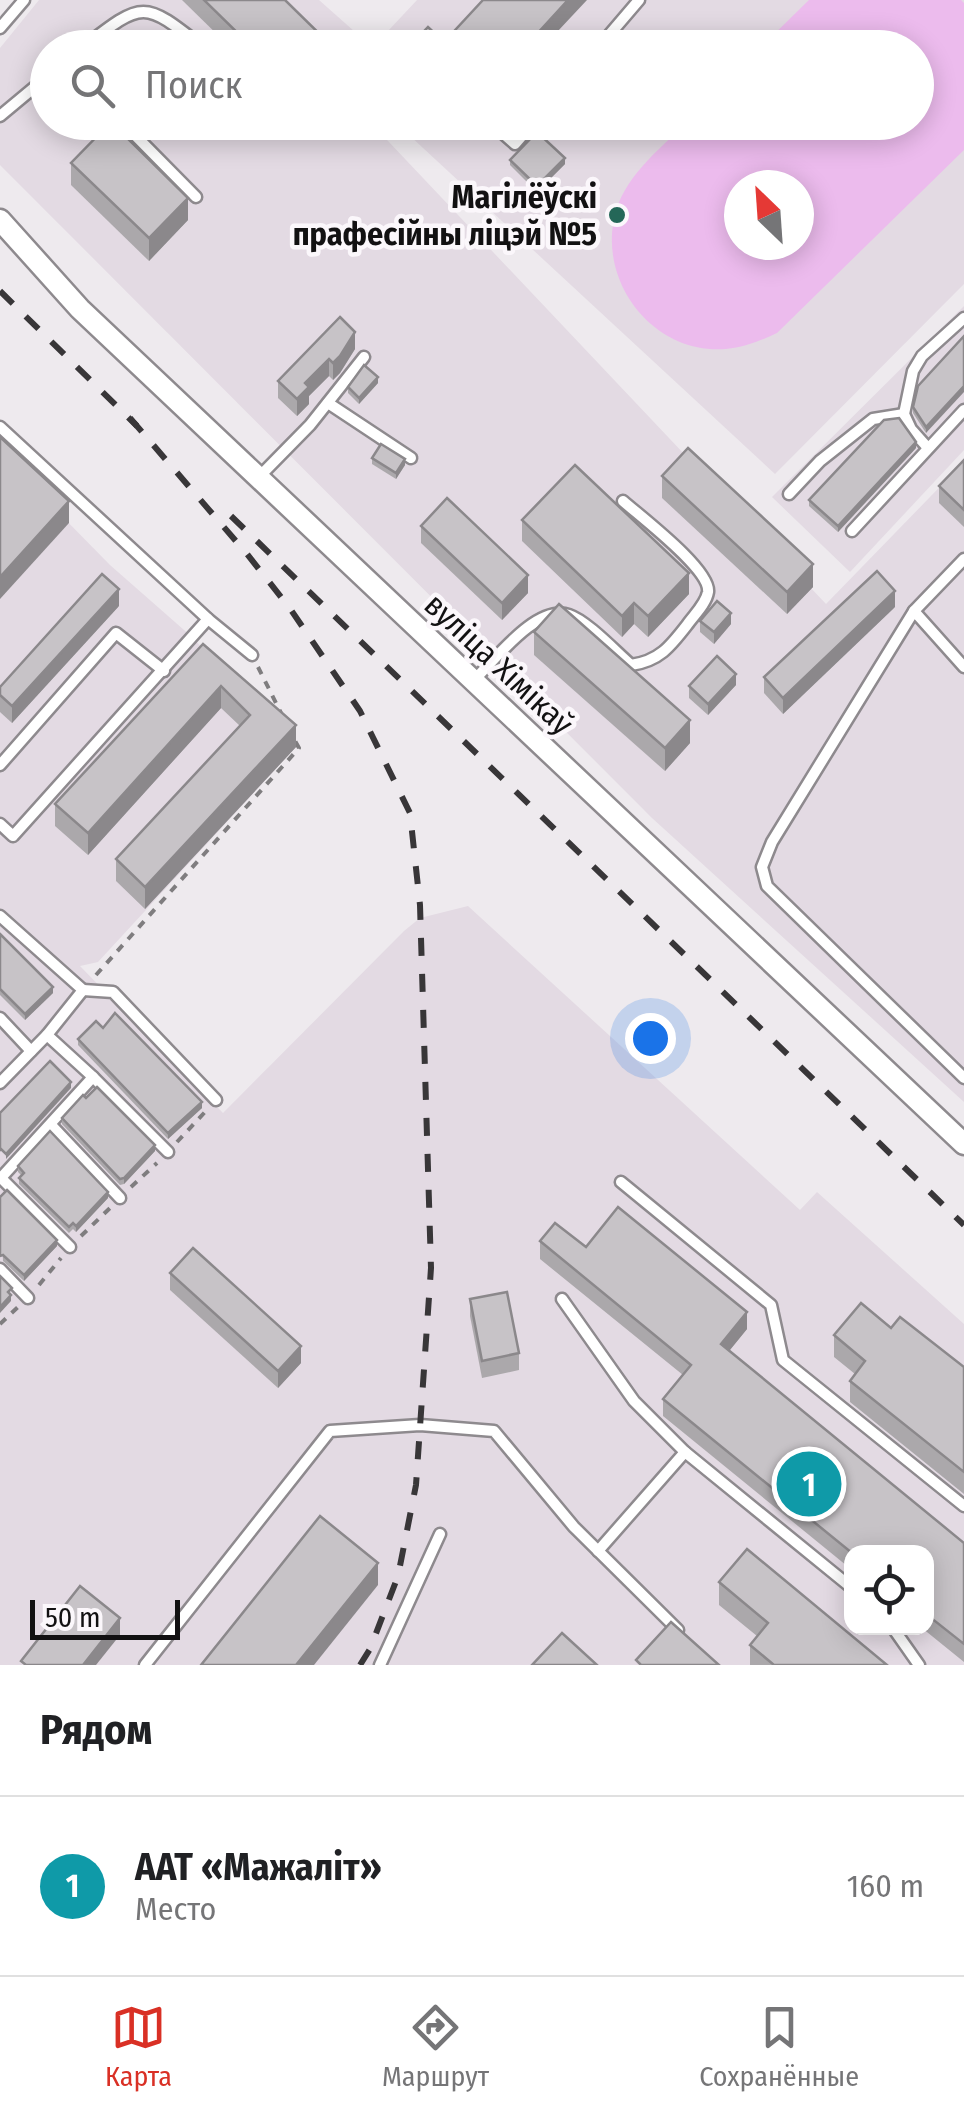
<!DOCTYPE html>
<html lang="ru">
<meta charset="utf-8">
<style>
:root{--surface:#fff;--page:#f2f2f2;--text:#202124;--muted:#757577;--line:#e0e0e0;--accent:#d93025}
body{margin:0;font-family:"Fira Sans Condensed",sans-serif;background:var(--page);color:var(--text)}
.controls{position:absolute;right:30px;bottom:30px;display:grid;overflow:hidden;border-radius:20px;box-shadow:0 5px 25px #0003}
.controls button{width:90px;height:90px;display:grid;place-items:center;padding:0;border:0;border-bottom:2px solid var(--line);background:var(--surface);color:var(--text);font:50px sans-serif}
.compass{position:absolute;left:724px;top:170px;width:90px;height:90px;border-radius:50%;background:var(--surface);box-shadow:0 5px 25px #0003;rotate:335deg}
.scale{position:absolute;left:30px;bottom:25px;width:150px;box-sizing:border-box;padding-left:10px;border:5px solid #121112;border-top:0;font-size:28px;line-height:35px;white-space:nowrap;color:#121112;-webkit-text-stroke:8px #fbf7fb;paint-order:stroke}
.you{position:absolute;left:650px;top:1038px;width:35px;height:35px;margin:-25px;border:8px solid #fff;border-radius:50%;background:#1a73e8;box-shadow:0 0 0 15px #1a73e833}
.badge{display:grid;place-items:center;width:65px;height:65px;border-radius:50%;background:var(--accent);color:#fff;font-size:32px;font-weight:700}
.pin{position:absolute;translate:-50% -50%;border:5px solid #fff;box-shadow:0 2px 10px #0006}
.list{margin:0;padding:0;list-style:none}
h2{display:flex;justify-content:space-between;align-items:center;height:130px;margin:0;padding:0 40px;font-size:42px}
h2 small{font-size:32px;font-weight:400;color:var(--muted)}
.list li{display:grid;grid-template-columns:65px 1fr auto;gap:30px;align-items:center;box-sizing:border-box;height:180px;padding:0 40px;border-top:2px solid var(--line)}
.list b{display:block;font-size:38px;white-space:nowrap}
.list p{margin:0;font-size:32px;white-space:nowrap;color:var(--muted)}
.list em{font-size:32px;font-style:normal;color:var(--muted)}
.icon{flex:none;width:55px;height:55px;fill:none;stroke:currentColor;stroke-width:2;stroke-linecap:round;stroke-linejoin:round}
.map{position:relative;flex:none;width:964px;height:1665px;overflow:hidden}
.search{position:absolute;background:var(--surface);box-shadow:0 5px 25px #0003;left:30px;right:30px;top:30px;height:110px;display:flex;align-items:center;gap:25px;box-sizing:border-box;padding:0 35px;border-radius:55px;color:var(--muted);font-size:38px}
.sheet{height:310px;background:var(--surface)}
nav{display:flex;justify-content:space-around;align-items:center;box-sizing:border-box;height:140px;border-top:2px solid var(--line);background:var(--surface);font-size:28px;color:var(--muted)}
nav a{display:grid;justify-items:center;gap:5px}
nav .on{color:var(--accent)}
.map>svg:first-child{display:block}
.built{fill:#e3dae3;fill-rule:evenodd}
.green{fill:#ecbbed;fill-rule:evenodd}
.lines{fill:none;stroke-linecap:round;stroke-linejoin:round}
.lane-casing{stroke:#8e8a8e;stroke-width:15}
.street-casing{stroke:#8e8a8e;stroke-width:25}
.path{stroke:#7f7d7f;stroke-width:4;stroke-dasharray:8 8;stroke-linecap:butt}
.lane{stroke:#fff;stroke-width:10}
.street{stroke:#fff;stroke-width:20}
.rail{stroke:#383638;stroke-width:6;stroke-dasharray:18 18;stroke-linecap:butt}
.wall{fill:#aba8ab}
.shaded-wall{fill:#8b888b}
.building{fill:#c7c3c7;stroke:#8b888b;stroke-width:2.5}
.poi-dot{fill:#246758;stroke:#fbf7fb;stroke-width:4}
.labels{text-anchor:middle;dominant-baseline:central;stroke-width:9;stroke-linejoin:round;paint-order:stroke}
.poi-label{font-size:32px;font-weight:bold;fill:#121112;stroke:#fbf7fb;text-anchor:end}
.street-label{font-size:32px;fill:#121112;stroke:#fbf7fb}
</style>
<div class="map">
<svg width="964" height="1665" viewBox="0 0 964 1665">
<rect width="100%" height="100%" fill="#eeeaee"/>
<g class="built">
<polygon points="39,0 319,0 372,47 48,48 48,122 371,123 826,604 964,462 964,1102 652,818 0,165 0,48"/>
<path d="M417,0H964V284L775,474L396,123L916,122V48L373,47ZM739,185H799V245H739Z"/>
<polygon points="964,306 964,450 850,572 772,497"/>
<path d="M0,453L110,565L192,637L296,747L98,962L80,966L223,1113L404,931L420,918L468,906L800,1210L817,1192L964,1324V1665H0ZM852,1552H926V1628H852Z"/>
</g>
<path class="green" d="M809,0H961L964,3V150L777,333C760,341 745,347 726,349C656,355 600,286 614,219C622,178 658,151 686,123L916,122V48L761,47ZM739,185H799V245H739Z"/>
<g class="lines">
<defs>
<g id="lane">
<polyline points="0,28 24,0"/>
<path d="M82,48C144,0 143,0 204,48"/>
<polyline points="598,48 639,0"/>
<polyline points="0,116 48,76"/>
<polyline points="122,122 196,197"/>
<polyline points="490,122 515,144 534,122"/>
<polyline points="328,403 411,458"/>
<polyline points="0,427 208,619 252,655"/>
<polyline points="928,448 911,429 904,414 913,371 922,356 964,318"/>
<polyline points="258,478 310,425 364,357"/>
<polyline points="789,494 820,461 873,419 904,414"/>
<polyline points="852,531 964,410"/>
<polyline points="964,559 914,611 772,842 762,867 767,886 964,1078"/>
<polyline points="914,611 964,667"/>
<path d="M474,680C496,659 537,604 569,615C587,621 615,651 631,665C659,661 670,647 687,625C694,615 706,604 708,592C711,570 641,517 623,501"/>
<polyline points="0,765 116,633 164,671"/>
<polyline points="0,824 13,836 208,619"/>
<polyline points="0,916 83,990 47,1035 0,1083"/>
<polyline points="83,990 113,992 216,1100"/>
<polyline points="0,1018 31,1051"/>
<polyline points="93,1077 168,1152"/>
<polyline points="51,1125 120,1198"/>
<polyline points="1,1178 70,1247"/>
<polyline points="0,1179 93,1077 47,1035"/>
<polyline points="621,1182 771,1305 783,1360 964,1506"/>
<polyline points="0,1269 28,1298"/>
<polyline points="562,1299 634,1401 685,1452"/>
<polyline points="598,1551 685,1452 852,1588"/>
<polyline points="893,1628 919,1665"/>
<polyline points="145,1665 330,1431 420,1425 494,1431 574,1527 678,1630"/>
<polyline points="380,1665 440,1534"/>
</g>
<polyline id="street" points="0,220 80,309 964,1144"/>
</defs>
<use href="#lane" class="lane-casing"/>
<use href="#street" class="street-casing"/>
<g class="path">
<polyline points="258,667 283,717"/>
<polyline points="96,975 299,748 294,739"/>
<polyline points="177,1142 205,1112"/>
<polyline points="131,1187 157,1163"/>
<polyline points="81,1236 110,1208"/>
<polyline points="39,1285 61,1258"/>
<polyline points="0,1324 18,1307"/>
</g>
<use href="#lane" class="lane"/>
<use href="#street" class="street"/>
<g class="rail">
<polyline points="0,291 137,426"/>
<polyline points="130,418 247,554 289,607 360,711 410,813 420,905 431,1268 416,1485 398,1576 370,1649 360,1665"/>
<polyline points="231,516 964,1225"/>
</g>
</g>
<g class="wall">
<polygon points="182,0 285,0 333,48 231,48"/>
<polygon points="448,122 466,122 458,131"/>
<polygon points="510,160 565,164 537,192 510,165"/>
<polygon points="71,163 188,220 149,261 71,185"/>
<polygon points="340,317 355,349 340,373 333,380 329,376 309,396 309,404 297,416 278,398 278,381"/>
<polygon points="964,336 926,433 913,413 913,407"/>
<polygon points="378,383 359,404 348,393 348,387"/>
<polygon points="916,448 838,532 809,506 809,500"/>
<polygon points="372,458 405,465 396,479 372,464"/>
<polygon points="964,460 964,527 939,503 939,486"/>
<polygon points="662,476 813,587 787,614 662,498"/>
<polygon points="522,520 689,594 648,637 634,624 622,637 522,541"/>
<polygon points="421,526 528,593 502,620 421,543"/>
<polygon points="119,606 12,723 0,712 0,687"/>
<polygon points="895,607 783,714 764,693 764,677"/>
<polygon points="700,621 731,624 714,644 700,632"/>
<polygon points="534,632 690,743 665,771 534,655"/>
<polygon points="203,644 296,747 145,909 116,881 116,859 240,726 221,708 88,855 55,826 55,804"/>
<polygon points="736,685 708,715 689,698 689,686"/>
<polygon points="0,934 53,993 25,1020 0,995"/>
<polygon points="78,1039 202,1108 168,1139 78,1045"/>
<polygon points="62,1118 155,1151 124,1184 120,1185 62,1124"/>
<polygon points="18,1166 108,1198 76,1232 73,1229 69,1233 19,1184 19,1178 22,1176 18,1172"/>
<polygon points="0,1197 57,1246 24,1281 3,1261"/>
<polygon points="540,1241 586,1247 747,1329 729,1351 964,1543 964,1662 922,1628 926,1628 926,1552 852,1552 852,1570 663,1416 663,1399 683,1375 540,1259"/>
<polygon points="170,1273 301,1363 278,1388 170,1290"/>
<polygon points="470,1299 519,1353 519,1370 482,1378 470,1316"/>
<polygon points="891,1328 964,1367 964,1494 850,1402 850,1381 855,1374 834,1357 834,1335"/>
<polygon points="719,1582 887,1665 750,1665 750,1645 757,1636 719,1605"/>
</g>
<g class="shaded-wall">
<polygon points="568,0 587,0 542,48 524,48"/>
<polygon points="458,122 466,122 458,131"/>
<polygon points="565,158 565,164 537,192 537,186"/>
<polygon points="188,198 188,220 149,261 149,238"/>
<polygon points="355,332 355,349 340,373 333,380 333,363"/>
<polygon points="329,359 329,376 309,396 309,404 297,416 297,399 305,383"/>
<polygon points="378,377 378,383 359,404 359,398"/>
<polygon points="964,386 964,392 926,433 926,427"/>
<polygon points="916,442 916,448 838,532 838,526"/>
<polygon points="405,459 405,465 396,479 396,473"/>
<polygon points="69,501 69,523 0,599 0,577"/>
<polygon points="813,564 813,587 787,614 787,592"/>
<polygon points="689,573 689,594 648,637 648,616"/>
<polygon points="528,575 528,593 502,620 502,603"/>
<polygon points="119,589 119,606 12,723 12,706"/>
<polygon points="895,591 895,607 783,714 783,698"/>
<polygon points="634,603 634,624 622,637 622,616"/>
<polygon points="731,613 731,624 714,644 714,632"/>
<polygon points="736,674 736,685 708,715 708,704"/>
<polygon points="221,686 221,708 88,855 88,833"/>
<polygon points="690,720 690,743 665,771 665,748"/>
<polygon points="296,725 296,747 145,909 145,887"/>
<polygon points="53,987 53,993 25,1020 25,1014"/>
<polygon points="71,1082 71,1088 6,1159 6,1154"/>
<polygon points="202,1102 202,1108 168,1139 168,1133"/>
<polygon points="155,1145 155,1151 124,1184 124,1178"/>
<polygon points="108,1192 108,1198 76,1232 76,1226"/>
<polygon points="57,1240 57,1246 24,1281 24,1275"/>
<polygon points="11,1295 11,1301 0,1313 0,1307"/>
<polygon points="747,1312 747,1329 721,1361 721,1344"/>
<polygon points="301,1346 301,1363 278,1388 278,1371"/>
<polygon points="378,1563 378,1585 314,1665 296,1665"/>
<polygon points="120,1618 120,1635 96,1665 83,1665"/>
</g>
<g class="building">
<polygon points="204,0 285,0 333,47 253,48"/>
<polygon points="483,0 568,0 524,48 408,48 428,27 444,42"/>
<polygon points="111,122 188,198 149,238 71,163"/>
<polygon points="537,132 565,158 537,186 510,160"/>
<polygon points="340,317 355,332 340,356 333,363 329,359 305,383 309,387 297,399 278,381"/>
<polygon points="964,336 964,386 926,427 913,407 918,386"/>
<polygon points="364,365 378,377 359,398 348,387"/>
<polygon points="899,418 916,442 838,526 809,500 884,420"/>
<polygon points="0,437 69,501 0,577"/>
<polygon points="381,444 405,459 396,473 372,458"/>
<polygon points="688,448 813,564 787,592 662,476"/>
<polygon points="964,460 964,510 939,486"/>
<polygon points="575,465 689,573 648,616 634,603 622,616 522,520"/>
<polygon points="447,498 528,575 502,603 421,526"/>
<polygon points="877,571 895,591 783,698 764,677"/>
<polygon points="102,574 119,589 12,706 0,695 0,687"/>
<polygon points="717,601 731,613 714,632 700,621"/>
<polygon points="559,604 690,720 665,748 534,632"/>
<polygon points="203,644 296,725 145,887 116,859 250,715 221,686 88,833 55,804"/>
<polygon points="717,656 736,674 708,704 689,686"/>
<polygon points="0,934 53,987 25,1014 0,989"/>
<polygon points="115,1013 202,1102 168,1133 78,1039 96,1021 103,1028"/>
<polygon points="50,1061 71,1082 6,1154 1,1149 0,1150 0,1113"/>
<polygon points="97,1087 155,1145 124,1178 120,1179 62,1118 83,1095 86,1098"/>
<polygon points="50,1131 108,1192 76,1226 73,1223 69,1227 19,1178 24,1173 18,1166"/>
<polygon points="7,1190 57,1240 24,1275 3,1255 0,1256 0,1197"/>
<polygon points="618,1207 747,1312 721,1344 964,1543 964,1644 926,1614 926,1552 852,1553 663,1399 691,1365 540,1241 555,1223 586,1247"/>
<polygon points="193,1248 301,1346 278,1371 170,1273"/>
<polygon points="0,1276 12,1288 8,1292 11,1295 0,1307"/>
<polygon points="507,1292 519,1353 482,1361 470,1299"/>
<polygon points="861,1303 891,1328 900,1317 964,1367 964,1472 850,1381 865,1361 834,1335"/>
<polygon points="320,1516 378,1563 296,1665 201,1665"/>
<polygon points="747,1549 887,1665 774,1665 750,1645 768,1623 719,1582"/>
<polygon points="80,1586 120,1618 83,1665 26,1665 21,1661"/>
<polygon points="671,1622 719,1665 641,1665 636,1660"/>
<polygon points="562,1633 597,1665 532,1665"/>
</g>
<circle class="poi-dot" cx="617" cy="215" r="10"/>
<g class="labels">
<g class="poi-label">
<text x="597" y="197">Магілёўскі<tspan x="597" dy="37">прафесійны ліцэй №5</tspan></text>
</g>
<g class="street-label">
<text transform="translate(499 664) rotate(43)">вуліца Хімікаў</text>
</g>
</g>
</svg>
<div class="controls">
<button><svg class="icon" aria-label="locate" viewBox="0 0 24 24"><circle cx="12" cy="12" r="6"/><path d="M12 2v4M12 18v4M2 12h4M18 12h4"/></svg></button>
</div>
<svg class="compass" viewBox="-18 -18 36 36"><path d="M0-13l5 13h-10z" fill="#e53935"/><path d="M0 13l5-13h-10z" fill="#757577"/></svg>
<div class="scale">50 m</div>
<div class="you"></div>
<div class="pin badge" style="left:809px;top:1484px;background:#0f9aa8">1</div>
<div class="search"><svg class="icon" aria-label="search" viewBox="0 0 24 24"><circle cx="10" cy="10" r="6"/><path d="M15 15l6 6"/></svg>Поиск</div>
</div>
<section class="sheet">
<h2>Рядом<small></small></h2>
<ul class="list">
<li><span class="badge" style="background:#0f9aa8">1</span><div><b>ААТ «Мажаліт»</b><p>Место</p></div><em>160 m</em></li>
</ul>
</section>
<nav>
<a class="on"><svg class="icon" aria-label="map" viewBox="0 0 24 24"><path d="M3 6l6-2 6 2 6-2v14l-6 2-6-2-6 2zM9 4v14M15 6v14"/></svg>Карта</a>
<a><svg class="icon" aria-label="directions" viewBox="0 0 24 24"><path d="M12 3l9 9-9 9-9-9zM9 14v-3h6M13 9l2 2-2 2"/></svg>Маршрут</a>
<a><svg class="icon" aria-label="saved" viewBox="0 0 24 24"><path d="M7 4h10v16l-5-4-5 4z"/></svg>Сохранённые</a>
</nav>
